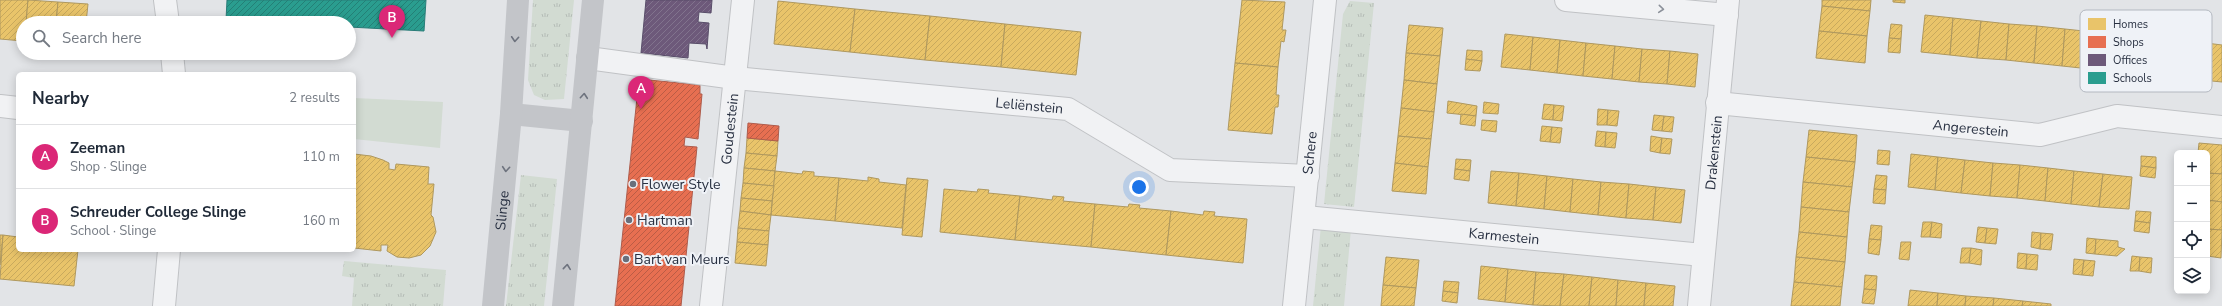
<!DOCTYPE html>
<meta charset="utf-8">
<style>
:root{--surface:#fff;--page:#f6f6f7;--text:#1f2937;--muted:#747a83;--line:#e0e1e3;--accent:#db2777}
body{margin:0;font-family:"Nunito Sans",sans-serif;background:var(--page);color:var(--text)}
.controls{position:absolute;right:12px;bottom:12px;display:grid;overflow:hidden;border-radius:6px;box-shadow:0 2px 10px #0003}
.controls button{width:36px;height:36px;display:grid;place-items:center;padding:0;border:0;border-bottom:1px solid var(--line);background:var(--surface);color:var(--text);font:20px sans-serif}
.you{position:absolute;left:1139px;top:187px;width:14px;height:14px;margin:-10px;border:3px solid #fff;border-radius:50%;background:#1a73e8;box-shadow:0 0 0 6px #1a73e833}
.badge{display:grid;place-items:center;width:26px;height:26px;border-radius:50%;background:var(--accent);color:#fff;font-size:13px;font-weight:700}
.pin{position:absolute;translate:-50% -33px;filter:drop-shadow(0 1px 2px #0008)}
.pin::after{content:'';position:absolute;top:21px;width:14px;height:12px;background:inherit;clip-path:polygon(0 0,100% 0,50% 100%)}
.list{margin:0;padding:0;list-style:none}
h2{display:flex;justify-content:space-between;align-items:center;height:52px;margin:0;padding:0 16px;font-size:17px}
h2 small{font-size:13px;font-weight:400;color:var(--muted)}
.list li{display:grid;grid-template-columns:26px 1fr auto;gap:12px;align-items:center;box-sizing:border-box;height:64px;padding:0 16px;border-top:1px solid var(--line)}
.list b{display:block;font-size:15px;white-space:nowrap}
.list p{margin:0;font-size:13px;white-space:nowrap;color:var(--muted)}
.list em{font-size:13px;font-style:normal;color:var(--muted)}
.icon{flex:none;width:22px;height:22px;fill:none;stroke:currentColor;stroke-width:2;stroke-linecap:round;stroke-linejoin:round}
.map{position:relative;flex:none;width:2222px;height:306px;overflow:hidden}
.search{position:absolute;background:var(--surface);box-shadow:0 2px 10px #0003;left:16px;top:16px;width:340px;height:44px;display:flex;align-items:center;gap:10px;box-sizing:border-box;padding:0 14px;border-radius:22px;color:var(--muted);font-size:15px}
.panel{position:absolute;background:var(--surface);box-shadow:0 2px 10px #0003;left:16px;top:72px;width:340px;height:180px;border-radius:6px}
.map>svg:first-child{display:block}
.grass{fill:url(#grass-tufts)}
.park{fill:#d2dbd2}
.homes{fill:url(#homes-hatch);stroke:#af985e}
.shops{fill:url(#shops-hatch);stroke:#ae5c4c}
.offices{fill:url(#offices-hatch);stroke:#584d69}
.schools{fill:url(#schools-hatch);stroke:#297c78}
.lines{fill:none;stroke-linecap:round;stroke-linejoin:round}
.street-casing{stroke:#c0c2c5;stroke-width:24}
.street{stroke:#f1f2f4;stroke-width:22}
.secondary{stroke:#c3c5c9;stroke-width:22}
.oneway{stroke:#8c919a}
.oneway2{stroke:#6e737e}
.poi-dot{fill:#696f7b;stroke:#eff2f7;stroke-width:1.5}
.labels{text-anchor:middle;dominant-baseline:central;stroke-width:4;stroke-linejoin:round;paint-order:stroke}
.street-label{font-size:14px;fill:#283041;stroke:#eff2f7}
.poi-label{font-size:14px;fill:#283041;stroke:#eff2f7;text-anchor:start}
.key{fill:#eff2f7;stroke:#b3b8c0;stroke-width:1}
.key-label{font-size:11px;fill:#283041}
</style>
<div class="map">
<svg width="2222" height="306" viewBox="0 0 2222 306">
<defs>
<pattern id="grass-tufts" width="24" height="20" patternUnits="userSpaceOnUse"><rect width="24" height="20" fill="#d2dbd2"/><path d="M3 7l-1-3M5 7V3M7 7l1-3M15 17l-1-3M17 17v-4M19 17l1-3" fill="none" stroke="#b4bcb6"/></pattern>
<pattern id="homes-hatch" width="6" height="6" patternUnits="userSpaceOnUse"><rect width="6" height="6" fill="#e9c46a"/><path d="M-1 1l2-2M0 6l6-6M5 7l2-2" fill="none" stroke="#c8a95d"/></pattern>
<pattern id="shops-hatch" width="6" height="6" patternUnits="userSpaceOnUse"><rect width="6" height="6" fill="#e76f51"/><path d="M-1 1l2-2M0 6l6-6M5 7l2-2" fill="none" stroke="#bb5c45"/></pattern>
<pattern id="offices-hatch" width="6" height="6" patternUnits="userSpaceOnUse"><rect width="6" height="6" fill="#6d597a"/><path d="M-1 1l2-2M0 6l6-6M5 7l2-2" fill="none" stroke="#81738d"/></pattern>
<pattern id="schools-hatch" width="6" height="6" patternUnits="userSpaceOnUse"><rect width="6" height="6" fill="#2a9d8f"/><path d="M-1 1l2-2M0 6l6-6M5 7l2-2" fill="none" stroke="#248076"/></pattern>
</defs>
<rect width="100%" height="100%" fill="#e2e4e7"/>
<g class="grass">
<polygon points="533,0 574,0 564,99 545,100 534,95 528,80"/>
<polygon points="1350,1 1374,3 1354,207 1324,204 1343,14"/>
<polygon points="521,175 557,179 544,306 506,306"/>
<polygon points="1321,226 1351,229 1344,306 1313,306"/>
<polygon points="344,261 446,270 443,306 352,306 354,278 342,276"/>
</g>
<polygon class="park" points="354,98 443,102 440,148 354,139"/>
<g class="homes">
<polygon points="0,0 28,0 26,23 23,23 23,41 0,39"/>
<polygon points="28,0 58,2 56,23 26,23"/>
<polygon points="1242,0 1285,2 1282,30 1286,30 1284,42 1281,41 1278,67 1235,63"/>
<polygon points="1822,0 1871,0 1870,11 1822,6"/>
<polygon points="1893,0 1905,0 1905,3 1893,2"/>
<polygon points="778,1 855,9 850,52 774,44"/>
<polygon points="58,2 88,4 86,23 56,23"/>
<polygon points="1822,6 1870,11 1867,36 1819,31"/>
<polygon points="855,9 930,16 925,60 850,52"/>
<polygon points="1925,15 1953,18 1950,55 1921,52"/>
<polygon points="930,16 1005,24 1001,67 925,60"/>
<polygon points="1953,18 1981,21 1977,58 1950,55"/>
<polygon points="1981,21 2009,24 2006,60 1977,58"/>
<polygon points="1005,24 1081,32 1076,75 1001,67"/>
<polygon points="1891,24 1902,25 1901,39 1889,38"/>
<polygon points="2009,24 2037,26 2034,63 2006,60"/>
<polygon points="1409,25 1443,28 1440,56 1406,53"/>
<polygon points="2037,26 2065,29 2062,66 2034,63"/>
<polygon points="2065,29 2093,32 2090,69 2062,66"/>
<polygon points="1819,31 1867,36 1865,63 1816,58"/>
<polygon points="1505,34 1533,37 1530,70 1501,67"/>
<polygon points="1533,37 1560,40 1557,73 1530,70"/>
<polygon points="1889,38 1901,39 1900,53 1888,52"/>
<polygon points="1560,40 1586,43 1583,76 1557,73"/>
<polygon points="1586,43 1615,46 1612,79 1583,76"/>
<polygon points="2206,43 2222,45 2222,82 2202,80"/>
<polygon points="1615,46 1642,49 1639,82 1612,79"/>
<polygon points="1642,49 1670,51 1667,84 1639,82"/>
<polygon points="1467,50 1482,51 1482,61 1466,59"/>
<polygon points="1670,51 1698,54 1695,87 1667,84"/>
<polygon points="1406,53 1440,56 1437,84 1404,80"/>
<polygon points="1466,59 1482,61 1480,71 1465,70"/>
<polygon points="1235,63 1278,67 1276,95 1279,95 1278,107 1275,107 1272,134 1228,130"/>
<polygon points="1404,80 1437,84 1434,112 1401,108"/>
<polygon points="1448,101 1477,106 1476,116 1447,113"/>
<polygon points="1484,102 1499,104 1498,114 1483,113"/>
<polygon points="1544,104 1554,105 1553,120 1542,119"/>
<polygon points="1554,105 1564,106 1562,121 1553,120"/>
<polygon points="1401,108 1434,112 1431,139 1398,136"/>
<polygon points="1598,109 1608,110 1607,125 1597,125"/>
<polygon points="1608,110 1619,111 1617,126 1607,125"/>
<polygon points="1461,114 1476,116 1475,126 1460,124"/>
<polygon points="1654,115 1664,116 1662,131 1652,130"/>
<polygon points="1664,116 1674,117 1672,132 1662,131"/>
<polygon points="1482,120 1497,121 1496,132 1481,130"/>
<polygon points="1542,126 1552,127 1550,142 1540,141"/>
<polygon points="1552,127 1562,128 1560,143 1550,142"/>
<polygon points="1809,130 1857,135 1855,162 1806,157"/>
<polygon points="1597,131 1606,132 1605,147 1595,146"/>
<polygon points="1606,132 1617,133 1615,148 1605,147"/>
<polygon points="1398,136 1431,139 1428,167 1395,163"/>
<polygon points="1651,136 1662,138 1660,153 1650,151"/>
<polygon points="747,138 778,141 777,156 746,153"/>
<polygon points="1662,138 1672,139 1670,154 1660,153"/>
<polygon points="2199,143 2222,145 2222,174 2207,173 2207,153 2198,153"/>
<polygon points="1878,150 1890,151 1889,165 1877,164"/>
<polygon points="746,153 777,156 775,171 744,168"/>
<polygon points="354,154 371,156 383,160 389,163 389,169 395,170 396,164 429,167 428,184 434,184 431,215 433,217 436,232 430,246 421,255 409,258 397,257 387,251 388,245 381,245 381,251 354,248"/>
<polygon points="1911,154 1938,157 1935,190 1908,187"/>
<polygon points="2141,156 2156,157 2156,168 2141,166"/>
<polygon points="1806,157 1855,162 1852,187 1803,182"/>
<polygon points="1938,157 1965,160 1961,193 1935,190"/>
<polygon points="1456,159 1471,160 1470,171 1455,169"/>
<polygon points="1965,160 1993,163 1990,196 1961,193"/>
<polygon points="1395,163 1428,167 1426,194 1392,191"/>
<polygon points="1993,163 2020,165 2017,198 1990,196"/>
<polygon points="2020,165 2048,168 2045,201 2017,198"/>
<polygon points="2141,166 2156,168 2155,178 2140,176"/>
<polygon points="744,168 775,171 774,186 743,183"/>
<polygon points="2048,168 2074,171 2071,204 2045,201"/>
<polygon points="1455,169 1470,171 1469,181 1454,179"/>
<polygon points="775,171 802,174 803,171 814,172 814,176 839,178 835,221 771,215"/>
<polygon points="1491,171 1519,173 1516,206 1488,203"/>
<polygon points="2074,171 2103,174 2099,207 2071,204"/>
<polygon points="1519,173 1547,176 1544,209 1516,206"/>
<polygon points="2207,173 2222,174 2222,202 2207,200"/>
<polygon points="2103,174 2132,177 2129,209 2099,207"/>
<polygon points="1876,175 1887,176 1886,190 1874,189"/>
<polygon points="1547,176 1573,179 1570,212 1544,209"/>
<polygon points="868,177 879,179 879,182 906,185 902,228 835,221 839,178 868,181"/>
<polygon points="907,178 928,180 922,237 902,235"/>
<polygon points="1573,179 1601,182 1598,215 1570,212"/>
<polygon points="1601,182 1629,184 1626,218 1598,215"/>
<polygon points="1803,182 1852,187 1849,212 1801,207"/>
<polygon points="743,183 774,186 772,201 741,198"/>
<polygon points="1629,184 1656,187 1653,220 1626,218"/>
<polygon points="1656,187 1685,190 1681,223 1653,220"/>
<polygon points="944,189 977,192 978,189 989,190 988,193 1020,196 1015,240 940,232"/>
<polygon points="1874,189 1886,190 1885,204 1873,203"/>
<polygon points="1020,196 1052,200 1053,196 1064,197 1063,201 1095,204 1091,247 1015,240"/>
<polygon points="741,198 772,201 771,215 740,211"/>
<polygon points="2207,200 2222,202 2222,230 2207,229"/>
<polygon points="1095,204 1128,207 1129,204 1140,205 1139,208 1171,211 1166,255 1091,247"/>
<polygon points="1801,207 1849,212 1847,237 1799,232"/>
<polygon points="740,211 771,215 769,231 738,228"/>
<polygon points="1171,211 1203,215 1204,211 1215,212 1214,216 1247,219 1243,263 1166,255"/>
<polygon points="2136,211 2151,212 2150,223 2135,221"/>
<polygon points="2135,221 2150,223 2149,233 2134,231"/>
<polygon points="1923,222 1932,222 1930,237 1921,237"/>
<polygon points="1932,222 1942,224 1941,238 1930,237"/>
<polygon points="1871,225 1882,226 1881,240 1869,239"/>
<polygon points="1978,227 1987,228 1985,243 1976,242"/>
<polygon points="738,228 769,231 768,245 737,242"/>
<polygon points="1987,228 1998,229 1996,244 1985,243"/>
<polygon points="2207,229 2222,230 2221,258 2207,256"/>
<polygon points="1799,232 1847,237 1845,262 1796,257"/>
<polygon points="2032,232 2041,233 2040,249 2031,247"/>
<polygon points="2041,233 2053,234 2051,250 2040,249"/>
<polygon points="0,235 3,235 0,265"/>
<polygon points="3,235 18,237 18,250 78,250 74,286 0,279"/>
<polygon points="2087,238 2096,239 2095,254 2086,253"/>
<polygon points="1869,239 1881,240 1879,255 1868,253"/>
<polygon points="2096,239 2118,241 2118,247 2125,249 2117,256 2095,254"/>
<polygon points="737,242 768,245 766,266 735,263"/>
<polygon points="1901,242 1911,242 1909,260 1899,259"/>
<polygon points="1962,248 1971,248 1969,263 1960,263"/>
<polygon points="1971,248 1982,250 1981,265 1969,263"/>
<polygon points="2018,253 2027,254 2026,269 2017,268"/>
<polygon points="2027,254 2038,255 2037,270 2026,269"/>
<polygon points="2132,256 2140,257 2139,271 2130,271"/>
<polygon points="1386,257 1419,260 1416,288 1383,285"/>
<polygon points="1796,257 1845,262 1842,287 1794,282"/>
<polygon points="2140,257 2152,258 2151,273 2139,271"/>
<polygon points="2074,259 2084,260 2082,275 2073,274"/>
<polygon points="2084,260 2095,261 2093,276 2082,275"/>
<polygon points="1481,266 1508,269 1505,302 1478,299"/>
<polygon points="1508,269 1536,272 1533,305 1505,302"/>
<polygon points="1536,272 1564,274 1560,306 1533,305"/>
<polygon points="1564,274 1592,277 1589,306 1560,306"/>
<polygon points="1865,275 1877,276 1876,290 1864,289"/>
<polygon points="1592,277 1618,280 1616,306 1589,306"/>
<polygon points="1618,280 1646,283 1644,306 1616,306"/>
<polygon points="1444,281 1459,282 1458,293 1443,291"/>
<polygon points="1794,282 1842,287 1840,306 1791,306"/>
<polygon points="1646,283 1675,286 1673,306 1644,306"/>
<polygon points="1383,285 1416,288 1414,306 1381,306"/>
<polygon points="1864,289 1876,290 1874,304 1862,303"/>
<polygon points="1910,290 1938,293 1937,306 1908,306"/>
<polygon points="1443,291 1458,293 1457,303 1442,301"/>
<polygon points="1938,293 1966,296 1965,306 1937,306"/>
<polygon points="1966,296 1994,298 1993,306 1965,306"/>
<polygon points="1994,298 2023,301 2022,306 1993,306"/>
<polygon points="2023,301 2051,304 2051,306 2022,306"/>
</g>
<g class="shops">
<polygon points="639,79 700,85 700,94 702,94 698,139 685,137 684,146 697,147 681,306 615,306"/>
<polygon points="748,123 779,126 778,141 747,138"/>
</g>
<polygon class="offices" points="646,0 712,0 711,13 699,12 698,22 709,23 707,49 706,44 689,43 688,58 641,53"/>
<polygon class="schools" points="227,0 426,0 424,31 349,27 349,23 273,23 226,20"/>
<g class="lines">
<defs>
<g id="street">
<polyline points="165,0 168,23"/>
<polyline points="1566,0 1727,15"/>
<polyline points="172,53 174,74"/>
<path id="s1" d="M588,58L735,78L1068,109L1170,170L1308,176"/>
<path id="s2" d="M1717,103L2040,135L2117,116L2222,127"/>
<polyline points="0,106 18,108"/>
<path id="s3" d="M1305,217L1703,255"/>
<polyline points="164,306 169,250"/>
<path id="s4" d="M711,306L743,0"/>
<path id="s5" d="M1294,306L1325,0"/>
<path id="s6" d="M1699,306L1728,0"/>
</g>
</defs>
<use href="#street" class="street-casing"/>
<use href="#street" class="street"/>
<g class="secondary">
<polyline points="511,114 582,121"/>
<path id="s7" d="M493,306L511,114L518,0"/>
<polyline points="563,306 593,0"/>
</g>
</g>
<defs><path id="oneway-chevron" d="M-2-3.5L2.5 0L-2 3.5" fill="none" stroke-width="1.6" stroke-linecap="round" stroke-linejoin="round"/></defs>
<use class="oneway" href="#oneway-chevron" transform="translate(1661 9) rotate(5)"/>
<g class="oneway2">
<use href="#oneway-chevron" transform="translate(515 39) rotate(94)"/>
<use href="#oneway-chevron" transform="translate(584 96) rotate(-85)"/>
<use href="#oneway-chevron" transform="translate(506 169) rotate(95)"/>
<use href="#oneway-chevron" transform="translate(567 267) rotate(-84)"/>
</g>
<g class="poi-dot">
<circle cx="633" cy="184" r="4"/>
<circle cx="629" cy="220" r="4"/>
<circle cx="626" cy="259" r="4"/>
</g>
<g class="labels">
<g class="street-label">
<text stroke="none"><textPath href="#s1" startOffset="444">Leliënstein</textPath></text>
<text stroke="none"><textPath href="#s2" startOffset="255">Angerestein</textPath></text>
<text stroke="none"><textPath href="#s4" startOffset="178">Goudestein</textPath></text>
<text stroke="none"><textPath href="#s5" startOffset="154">Schere</textPath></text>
<text stroke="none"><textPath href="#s6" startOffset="154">Drakenstein</textPath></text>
<text stroke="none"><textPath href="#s7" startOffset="96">Slinge</textPath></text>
<text stroke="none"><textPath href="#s3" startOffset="200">Karmestein</textPath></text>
</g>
<g class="poi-label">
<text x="641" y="184">Flower Style</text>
<text x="637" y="220">Hartman</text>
<text x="634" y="259">Bart van Meurs</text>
</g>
</g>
<rect x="2080" y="10" width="132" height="82" rx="6" class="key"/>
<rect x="2088" y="18" width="18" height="12" fill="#e9c46a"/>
<rect x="2088" y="36" width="18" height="12" fill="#e76f51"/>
<rect x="2088" y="54" width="18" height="12" fill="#6d597a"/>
<rect x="2088" y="72" width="18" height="12" fill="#2a9d8f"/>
<g class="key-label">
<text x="2113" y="28">Homes</text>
<text x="2113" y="46">Shops</text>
<text x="2113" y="64">Offices</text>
<text x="2113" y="82">Schools</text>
</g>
</svg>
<div class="controls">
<button>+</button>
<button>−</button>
<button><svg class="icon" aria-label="locate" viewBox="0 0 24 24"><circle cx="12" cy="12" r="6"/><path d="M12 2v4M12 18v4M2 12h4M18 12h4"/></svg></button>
<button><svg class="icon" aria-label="layers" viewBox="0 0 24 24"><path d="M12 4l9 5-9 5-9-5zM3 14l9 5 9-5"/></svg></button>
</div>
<div class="you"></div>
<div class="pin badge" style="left:641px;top:109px">A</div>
<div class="pin badge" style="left:392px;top:38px">B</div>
<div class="search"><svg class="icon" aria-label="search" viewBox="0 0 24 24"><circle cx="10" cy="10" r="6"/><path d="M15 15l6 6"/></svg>Search here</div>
<section class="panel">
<h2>Nearby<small>2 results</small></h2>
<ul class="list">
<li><span class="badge">A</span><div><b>Zeeman</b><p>Shop · Slinge</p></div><em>110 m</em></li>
<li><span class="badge">B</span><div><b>Schreuder College Slinge</b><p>School · Slinge</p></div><em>160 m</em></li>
</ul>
</section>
</div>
